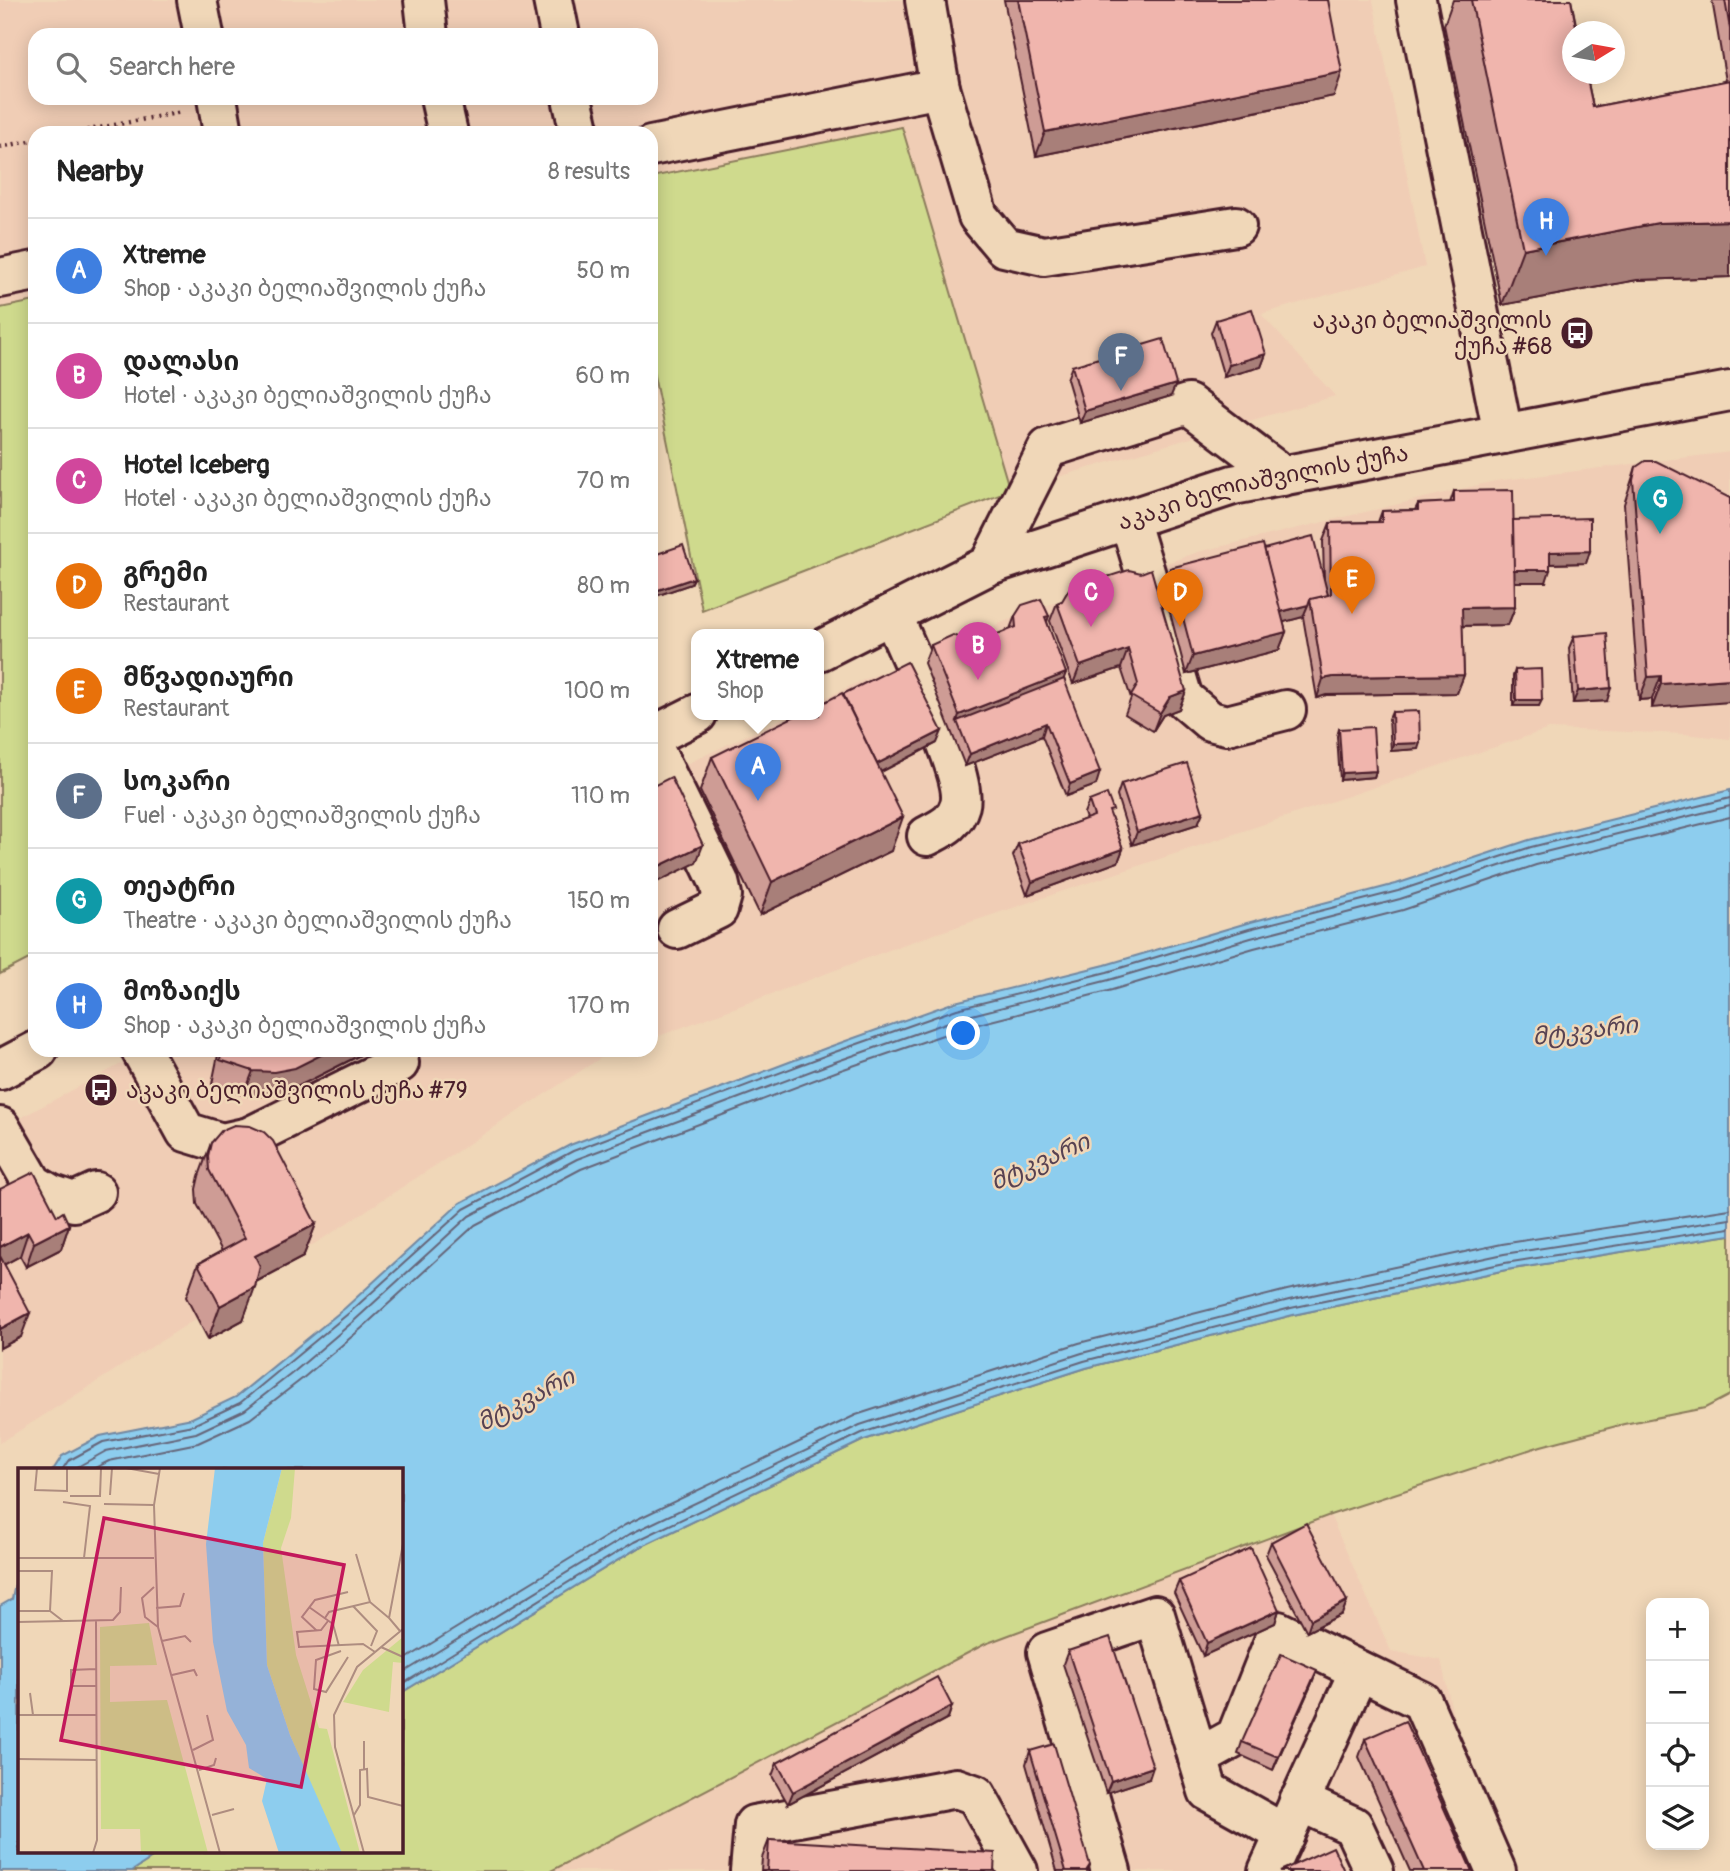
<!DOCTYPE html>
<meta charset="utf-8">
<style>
:root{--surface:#fff;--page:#f6f6f6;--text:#222;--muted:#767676;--line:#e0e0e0;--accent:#0f766e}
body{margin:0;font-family:Pangolin,"Noto Sans Georgian",sans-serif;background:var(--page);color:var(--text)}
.controls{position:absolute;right:21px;bottom:21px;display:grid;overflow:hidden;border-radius:14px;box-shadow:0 4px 18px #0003}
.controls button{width:63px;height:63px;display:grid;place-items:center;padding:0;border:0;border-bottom:2px solid var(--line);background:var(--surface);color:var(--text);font:35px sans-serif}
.compass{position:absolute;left:1562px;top:21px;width:63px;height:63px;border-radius:50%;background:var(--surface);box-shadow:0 4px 18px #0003;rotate:79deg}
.you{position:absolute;left:964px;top:1034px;width:24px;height:24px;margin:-18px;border:5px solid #fff;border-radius:50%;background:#1a73e8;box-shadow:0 0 0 10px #1a73e833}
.badge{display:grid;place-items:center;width:46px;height:46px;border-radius:50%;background:var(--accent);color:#fff;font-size:23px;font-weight:700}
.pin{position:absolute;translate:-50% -58px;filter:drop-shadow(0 2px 4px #0008)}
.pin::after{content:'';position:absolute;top:37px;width:24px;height:21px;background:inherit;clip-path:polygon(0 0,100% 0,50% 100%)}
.popup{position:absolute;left:691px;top:629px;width:133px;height:91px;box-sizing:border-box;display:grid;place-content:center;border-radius:14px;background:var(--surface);filter:drop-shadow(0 2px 5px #0005);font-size:23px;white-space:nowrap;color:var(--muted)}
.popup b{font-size:26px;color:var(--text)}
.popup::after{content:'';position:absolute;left:50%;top:100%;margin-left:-14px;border:14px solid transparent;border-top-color:var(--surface)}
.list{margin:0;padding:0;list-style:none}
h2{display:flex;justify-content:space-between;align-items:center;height:91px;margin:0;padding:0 28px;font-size:30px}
h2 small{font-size:23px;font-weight:400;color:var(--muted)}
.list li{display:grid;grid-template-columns:46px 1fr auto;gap:21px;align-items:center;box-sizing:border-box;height:105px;padding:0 28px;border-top:2px solid var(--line)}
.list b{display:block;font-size:26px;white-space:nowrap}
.list p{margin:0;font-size:23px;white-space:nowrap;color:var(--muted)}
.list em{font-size:23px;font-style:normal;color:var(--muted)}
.icon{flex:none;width:38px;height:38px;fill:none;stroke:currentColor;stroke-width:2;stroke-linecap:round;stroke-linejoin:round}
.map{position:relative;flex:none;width:1730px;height:1871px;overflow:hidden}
.search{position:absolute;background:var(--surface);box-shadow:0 4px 18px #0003;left:28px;top:28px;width:630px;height:77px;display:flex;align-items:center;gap:18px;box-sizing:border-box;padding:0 24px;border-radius:21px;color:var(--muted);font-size:26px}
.panel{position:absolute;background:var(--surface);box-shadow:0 4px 18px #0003;left:28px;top:126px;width:630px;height:931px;border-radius:21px}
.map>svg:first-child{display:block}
.built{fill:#f0cdb5;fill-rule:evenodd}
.green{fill:#cfda8d;stroke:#8c7c5c;stroke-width:2}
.water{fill:#8dcdee;stroke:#7287a0;stroke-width:2}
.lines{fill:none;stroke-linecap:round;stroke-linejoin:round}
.shore{stroke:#656579;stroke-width:2}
.minor-casing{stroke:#4a1f2b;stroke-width:44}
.major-casing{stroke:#4a1f2b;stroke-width:44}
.path{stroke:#4a1f2b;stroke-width:4.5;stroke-dasharray:2 5;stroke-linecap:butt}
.minor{stroke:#f0d7b8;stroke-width:38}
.major{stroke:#f0d7b8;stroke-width:38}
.wall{fill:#ce9c95;stroke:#4a1f2b;stroke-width:2}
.shaded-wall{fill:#a87f79;stroke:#4a1f2b;stroke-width:2}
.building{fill:#f0b5ad;stroke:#4a1f2b;stroke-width:2}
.labels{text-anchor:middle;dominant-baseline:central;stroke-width:5;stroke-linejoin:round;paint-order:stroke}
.poi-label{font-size:23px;fill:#4a1f2b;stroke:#f0d7b8;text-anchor:end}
.street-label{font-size:23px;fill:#4a1f2b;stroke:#f0d7b8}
.water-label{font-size:24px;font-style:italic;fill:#574252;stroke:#f0d7b8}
.inset-road{fill:none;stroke:#ae8d80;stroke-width:2}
.view{fill:#c2185b;fill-opacity:0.15;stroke:#c2185b;stroke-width:3.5}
.inset-edge{fill:none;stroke:#4a1f2b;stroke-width:3.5}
</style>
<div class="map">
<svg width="1730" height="1871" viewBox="0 0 1730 1871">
<rect width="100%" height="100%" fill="#f0d7b8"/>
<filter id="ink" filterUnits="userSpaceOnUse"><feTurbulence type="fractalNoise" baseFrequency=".0143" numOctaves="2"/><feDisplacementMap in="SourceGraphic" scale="14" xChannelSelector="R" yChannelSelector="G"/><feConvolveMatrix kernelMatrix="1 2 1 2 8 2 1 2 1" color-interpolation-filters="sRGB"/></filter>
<g filter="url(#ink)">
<g class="built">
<path d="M0,0H1373L1425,267L1261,314L1335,396L1010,491L902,127L651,177V133H35V301L0,308ZM35,35H651V98H35Z"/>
<polygon points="1730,452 1730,739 1685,734 1549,729 905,944 651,1039 651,781 789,715 819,715 819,701 861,681 1028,612 1198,552 1495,481"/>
<polygon points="147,1050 621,1050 602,1057 333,1232 0,1443 0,1129"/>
<polygon points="1330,1515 1391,1651 1441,1660 1487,1871 551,1871 985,1644"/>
</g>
<g class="green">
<polygon points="902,127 1010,491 702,610 651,361 651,177"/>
<polygon points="35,301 35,956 0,974 0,308"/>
<polygon points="1730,1235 1730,1395 1705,1408 1624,1424 1541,1446 1330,1515 985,1644 551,1871 132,1871 161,1852 401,1852 401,1693 638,1548 864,1440 1086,1368 1293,1315 1506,1270"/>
</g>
<g class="water">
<polygon points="1730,790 1730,1235 1506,1270 1293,1315 1086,1368 864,1440 638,1548 401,1693 401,1470 53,1470 62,1456 100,1436 192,1418 236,1397 345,1308 460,1203 570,1145 829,1047 955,1002 1105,965 1247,923 1396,884 1529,840"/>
<polygon points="19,1565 19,1852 161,1852 132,1871 0,1871 0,1606 12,1599"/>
</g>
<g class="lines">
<g class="shore">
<polyline points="62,1470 68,1461 103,1442 193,1425 240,1403 349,1313 464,1209 573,1151 832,1053 957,1009 1107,972 1249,929 1398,891 1531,847 1730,798"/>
<polyline points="72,1470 106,1451 196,1433 245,1410 295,1371 355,1320 469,1216 577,1159 835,1062 960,1018 1109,980 1251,938 1400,899 1533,855 1730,806"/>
<polyline points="91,1470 109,1461 198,1443 250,1419 302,1379 362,1328 475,1225 581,1169 838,1071 963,1028 1112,990 1254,948 1403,910 1536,865 1730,817"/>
<polyline points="401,1662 625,1525 856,1415 1079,1343 1287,1290 1502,1244 1730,1209"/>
<polyline points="401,1674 630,1534 860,1425 1082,1353 1289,1300 1504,1254 1730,1219"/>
<polyline points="401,1685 634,1542 862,1433 1084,1361 1291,1308 1505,1263 1730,1228"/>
</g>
<defs>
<g id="minor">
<polyline points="197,0 204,35"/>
<polyline points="424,0 428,35"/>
<polyline points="553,0 560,35"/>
<polyline points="925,0 940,88 978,216 1004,247 1044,256 1236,226"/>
<polyline points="1416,0 1503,434"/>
<polyline points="217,98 223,133"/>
<polyline points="440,98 448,133"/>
<polyline points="572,98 580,133"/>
<polyline points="651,146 940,88"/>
<polyline points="0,278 35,271"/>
<polyline points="1129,519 1183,698 1210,721 1227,725 1286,710"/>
<polyline points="989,565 1048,448 1188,404 1283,476"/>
<path d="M892,614C906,648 968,776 960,805C955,823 942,828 927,836"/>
<polyline points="651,743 719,882 722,895 718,909 677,929"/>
<polyline points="141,1050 186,1132 222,1143 249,1137 399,1063"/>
<polyline points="0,1127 33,1184 50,1194 74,1202 96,1192"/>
<polyline points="1198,1758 1236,1737 1278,1631 1422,1701 1496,1871"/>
<polyline points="1299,1801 1353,1826 1374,1871"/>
<polyline points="750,1871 754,1825 956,1788 976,1795 1018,1871"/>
<polyline points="1111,1871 1047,1652 1155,1615 1208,1791 1285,1834"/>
<polyline points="1268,1871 1359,1671"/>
</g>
<g id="major">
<path id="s1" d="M819,651L989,565L1233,485L1730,391"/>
<polyline points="651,737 697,714"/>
<polyline points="0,1070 38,1050"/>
</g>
</defs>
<use href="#minor" class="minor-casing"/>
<use href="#major" class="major-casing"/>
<g class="path">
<polyline points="73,133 182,112"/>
<polyline points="0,147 35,140"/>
</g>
<use href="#minor" class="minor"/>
<use href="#major" class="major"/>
</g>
<g class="wall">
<polygon points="1004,0 1328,0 1334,96 1036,156"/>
<polygon points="1453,0 1571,0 1593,107 1726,81 1712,0 1730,0 1730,277 1637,280 1502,305 1444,25"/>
<polygon points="1216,320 1266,354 1261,367 1224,377 1211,333"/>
<polygon points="1072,366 1171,396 1080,423 1067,379"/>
<polygon points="1636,467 1730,498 1652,708 1652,699 1639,700 1624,504"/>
<polygon points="1454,491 1513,520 1590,551 1586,563 1550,564 1546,582 1515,582 1515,607 1508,625 1462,626 1464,675 1457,693 1326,695 1317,698 1303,617 1283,622 1286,632 1279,650 1186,674 1163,586 1170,568 1264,549 1324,579 1323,541 1330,523 1378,522 1382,511 1415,510 1418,504 1450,503"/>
<polygon points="651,556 694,578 691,584 653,597 651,592"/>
<polygon points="1062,601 1186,691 1179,709 1163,715 1153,731 1125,714 1131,698 1121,668 1073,684 1050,621 1057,603"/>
<polygon points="1015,616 1049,616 1047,622 1096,785 1066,796 1042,736 965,766 924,663 931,645 969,646 1010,629"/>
<polygon points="1574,636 1607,701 1573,703 1569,648"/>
<polygon points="1515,670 1539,706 1513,706 1513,676"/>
<polygon points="1392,712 1418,749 1391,751 1389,719"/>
<polygon points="1339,729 1376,771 1374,777 1340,780 1337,736"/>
<polygon points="937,743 881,772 891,851 760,915 700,791 712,757"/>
<polygon points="1121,784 1198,824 1132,845 1117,796"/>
<polygon points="1089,801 1111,817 1123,849 1118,862 1027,895 1013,856 1018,844 1086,819 1084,813"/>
<polygon points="219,1050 370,1050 287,1092 265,1096 244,1095 212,1084"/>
<polygon points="211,1143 316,1224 303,1257 256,1282 243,1320 208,1339 186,1297 198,1264 222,1251 197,1204 196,1189 199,1176"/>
<polygon points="0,1189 69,1225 61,1249 26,1267 20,1256 4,1264 21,1337 0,1348"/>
<polygon points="1271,1542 1347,1601 1342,1614 1307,1632 1266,1555"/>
<polygon points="1179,1581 1279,1610 1275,1623 1203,1656 1174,1593"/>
<polygon points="1068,1651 1149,1779 1106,1793 1063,1664"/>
<polygon points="1312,1683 1273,1770 1238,1754 1242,1742"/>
<polygon points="952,1706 948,1718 788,1804 772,1776 777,1763"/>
<polygon points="1365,1739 1472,1871 1410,1871 1359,1757"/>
<polygon points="1030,1751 1090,1865 1088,1871 1057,1871 1026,1764"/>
<polygon points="769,1840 994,1871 761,1871 762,1858"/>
</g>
<g class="shaded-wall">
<polygon points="1342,72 1334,96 1036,156 1045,132"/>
<polygon points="1730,221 1730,277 1637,280 1502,305 1523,249 1658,223"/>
<polygon points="1266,354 1261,367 1224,377 1229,365"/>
<polygon points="1176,384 1171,396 1080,423 1085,411"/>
<polygon points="1590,551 1586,563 1546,564 1550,552"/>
<polygon points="1512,570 1550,570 1546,582 1507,582"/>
<polygon points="694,578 691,584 653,597 655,591"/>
<polygon points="1308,605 1303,617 1273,625 1277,613"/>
<polygon points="1515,607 1508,625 1455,626 1462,608"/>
<polygon points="1286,632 1279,650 1186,674 1193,656"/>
<polygon points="1128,649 1121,668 1073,684 1080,666"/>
<polygon points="1066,673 1059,691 957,721 959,715"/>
<polygon points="1464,675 1457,693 1326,695 1317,698 1323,679 1333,677"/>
<polygon points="1661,676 1652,699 1639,700 1648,677"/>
<polygon points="1730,679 1730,702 1652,708 1661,684"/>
<polygon points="1611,688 1607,701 1573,703 1578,691"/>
<polygon points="1186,691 1179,709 1163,715 1153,731 1160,713 1170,697"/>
<polygon points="1516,700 1542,700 1539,706 1513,706"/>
<polygon points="1046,723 1042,736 965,766 970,754"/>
<polygon points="942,731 937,743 863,781 867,769"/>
<polygon points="1420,743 1418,749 1391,751 1393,744"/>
<polygon points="1376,771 1374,777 1340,780 1342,773"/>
<polygon points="1100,772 1096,785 1066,796 1070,784"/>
<polygon points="1203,812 1198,824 1132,845 1137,832"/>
<polygon points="903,817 891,851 760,915 772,882"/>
<polygon points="703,845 696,863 651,885 651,870"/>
<polygon points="1123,849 1118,862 1027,895 1032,882"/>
<polygon points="331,1050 370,1050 287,1092 265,1096 244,1095 253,1071"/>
<polygon points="316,1224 303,1257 242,1289 255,1256"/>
<polygon points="69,1225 61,1249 26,1267 34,1243"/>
<polygon points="28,1232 20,1256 0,1267 0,1247"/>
<polygon points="255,1287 243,1320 208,1339 220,1306"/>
<polygon points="30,1313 21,1337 0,1348 0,1329"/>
<polygon points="1347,1601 1342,1614 1307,1632 1311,1620"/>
<polygon points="1279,1610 1275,1623 1203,1656 1207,1643"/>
<polygon points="1317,1670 1312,1683 1273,1770 1278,1757"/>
<polygon points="952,1706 948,1718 788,1804 793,1792"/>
<polygon points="1153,1767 1149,1779 1106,1793 1111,1781"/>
</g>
<g class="building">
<polygon points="1018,0 1328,0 1342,72 1045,132"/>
<polygon points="1471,0 1571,0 1577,32 1572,32 1572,74 1586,74 1593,107 1730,80 1730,221 1658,223 1523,249"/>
<polygon points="1725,0 1730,0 1730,29"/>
<polygon points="1252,309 1266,354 1229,365 1216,320"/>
<polygon points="1163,339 1176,384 1085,411 1072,366"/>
<polygon points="1645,461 1656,461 1730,498 1730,679 1661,684 1661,676 1648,677 1633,480 1636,467"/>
<polygon points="1513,490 1515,607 1462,608 1464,675 1333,677 1323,679 1310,599 1331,594 1330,523 1382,522 1382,511 1418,510 1418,504 1454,502 1454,491"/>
<polygon points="1590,518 1590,551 1550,552 1550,570 1514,570 1513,520"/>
<polygon points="1313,536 1328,595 1310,599 1308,605 1280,612 1264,549"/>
<polygon points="1263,544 1286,632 1193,656 1170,568"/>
<polygon points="683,545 694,578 655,591 651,579 651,556"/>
<polygon points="1151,569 1186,691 1170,697 1160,713 1131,696 1138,684 1128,649 1080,666 1057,603 1062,601 1069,589 1129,570 1141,573"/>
<polygon points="1041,599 1049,616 1045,617 1066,673 959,715 931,645 953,635 962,639 969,646 1016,627 1015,616 1022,605"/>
<polygon points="1607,633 1611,688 1578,691 1574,636"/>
<polygon points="907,662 942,731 877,764 843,694"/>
<polygon points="1541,669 1542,700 1516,700 1515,670"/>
<polygon points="1064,679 1100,772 1070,784 1046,723 970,754 957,721"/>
<polygon points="842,693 903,817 772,882 712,757 797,715 819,715 819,705"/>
<polygon points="1419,711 1420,743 1393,744 1392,712"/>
<polygon points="1373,727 1376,771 1342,773 1339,729"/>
<polygon points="1187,763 1203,812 1137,832 1121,784"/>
<polygon points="671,777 703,845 651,870 651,787"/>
<polygon points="1107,794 1113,810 1109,811 1123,849 1032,882 1018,844 1094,816 1089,801"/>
<polygon points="222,1050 331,1050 295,1068 274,1072 253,1071 220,1060"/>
<polygon points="234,1125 250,1126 264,1132 273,1141 316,1224 255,1256 260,1266 255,1287 220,1306 198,1264 245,1238 209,1170 208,1156 211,1143 222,1130"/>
<polygon points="34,1172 57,1216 63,1212 69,1225 34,1243 28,1232 0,1247 0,1189"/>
<polygon points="0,1256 30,1313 0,1329"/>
<polygon points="1306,1523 1347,1601 1311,1620 1271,1542"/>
<polygon points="1251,1548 1279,1610 1207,1643 1179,1581"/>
<polygon points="1110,1637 1153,1767 1111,1781 1068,1651"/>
<polygon points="1281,1654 1317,1670 1278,1757 1242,1742"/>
<polygon points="937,1677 952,1706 793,1792 777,1763"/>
<polygon points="1405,1721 1472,1871 1424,1871 1365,1739"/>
<polygon points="1054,1744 1090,1865 1086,1871 1066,1871 1030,1751"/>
<polygon points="769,1840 995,1853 994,1871 767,1871"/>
<polygon points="1333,1847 1344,1871 1280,1871"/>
</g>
</g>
<defs>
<symbol id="bus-disc" viewBox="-11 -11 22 22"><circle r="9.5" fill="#4a1f2b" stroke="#f0d7b8"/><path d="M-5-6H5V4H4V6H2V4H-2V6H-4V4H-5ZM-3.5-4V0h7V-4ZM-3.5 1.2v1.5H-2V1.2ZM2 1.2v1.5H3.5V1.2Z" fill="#fff"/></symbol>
</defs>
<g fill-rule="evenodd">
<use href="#bus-disc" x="1558" y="314" width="38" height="38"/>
<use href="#bus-disc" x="82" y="1071" width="38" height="38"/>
</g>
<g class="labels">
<g class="poi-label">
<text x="1552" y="320">აკაკი ბელიაშვილის<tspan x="1552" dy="26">ქუჩა #68</tspan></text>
<text x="126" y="1090" text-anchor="start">აკაკი ბელიაშვილის ქუჩა #79</text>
</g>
<g class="street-label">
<text stroke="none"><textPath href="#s1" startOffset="476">აკაკი ბელიაშვილის ქუჩა</textPath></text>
</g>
<g class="water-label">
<text transform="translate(1585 1031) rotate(-7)">მტკვარი</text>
<text transform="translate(1040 1162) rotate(-24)">მტკვარი</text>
<text transform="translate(526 1400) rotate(-28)">მტკვარი</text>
</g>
</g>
<g transform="translate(18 1468)">
<rect width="385" height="385" fill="#f0d7b8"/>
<path d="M264,0H277L273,50L263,80L278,187L301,260L309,261L342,385H324L319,377L272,267L249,197L245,75ZM131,155L139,197L92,198V234L149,232L190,385H123L122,361H83L82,159ZM385,169V195L375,194L371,244L325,234L345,202Z" fill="#cfda8d"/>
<path d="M197,0H264L245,75L249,197L272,267L324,385H261L244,333L249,311L231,300L228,277L209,243L195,174L188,76Z" fill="#8dcdee"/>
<path class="inset-road" d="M19,0L17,22L49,23V0M108,0L141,6M142,0L136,37L140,159L202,385M92,27L94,0M52,28H82L83,0M45,34L72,38L66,90H136M86,36L136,37M338,86L352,134M0,90H66M0,103H34L32,143M136,119L124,130L127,149L140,159M335,138L359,163L353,178M291,139L315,156L321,178M138,140L162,138L166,125M0,143H32L45,153M307,150L311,144L352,134L371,150M310,153L303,162L279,164L281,179L345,176L357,184M0,154L95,152L102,144L103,119M298,162L284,149L297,132L330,124M382,163L371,150L385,76M144,173L167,168L173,174M363,179L385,189M323,183L298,192L296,221L308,224L330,189M78,201L53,202V218H78M154,207L176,202L179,208M12,225L15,247M0,247H78M346,273V301M175,282L195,272L189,247M0,291L79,292M181,302L196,297L198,290M194,347L216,341M336,347L342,337V302L349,301L350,329L385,338M75,385L79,372L78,153M346,385L317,279L316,247L339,199L385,161"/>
<path class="view" d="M86,50L326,97L283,319L43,272Z"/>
<rect width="385" height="385" class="inset-edge"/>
</g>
</svg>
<div class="controls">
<button>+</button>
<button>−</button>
<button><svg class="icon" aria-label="locate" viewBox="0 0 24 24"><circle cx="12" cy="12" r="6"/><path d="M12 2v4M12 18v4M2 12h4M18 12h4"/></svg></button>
<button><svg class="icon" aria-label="layers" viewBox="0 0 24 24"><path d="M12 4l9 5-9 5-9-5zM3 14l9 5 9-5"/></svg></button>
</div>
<svg class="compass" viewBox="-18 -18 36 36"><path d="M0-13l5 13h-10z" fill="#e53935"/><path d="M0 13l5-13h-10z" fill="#767676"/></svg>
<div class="you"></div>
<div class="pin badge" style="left:758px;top:801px;background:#3f7fe0">A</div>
<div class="popup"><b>Xtreme</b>Shop</div>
<div class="pin badge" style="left:978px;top:680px;background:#d1479c">B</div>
<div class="pin badge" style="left:1091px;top:627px;background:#d1479c">C</div>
<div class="pin badge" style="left:1180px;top:627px;background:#e8710a">D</div>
<div class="pin badge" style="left:1352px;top:614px;background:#e8710a">E</div>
<div class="pin badge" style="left:1121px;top:391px;background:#5c6f8a">F</div>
<div class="pin badge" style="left:1660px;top:534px;background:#0f9aa8">G</div>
<div class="pin badge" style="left:1546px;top:256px;background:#3f7fe0">H</div>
<div class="search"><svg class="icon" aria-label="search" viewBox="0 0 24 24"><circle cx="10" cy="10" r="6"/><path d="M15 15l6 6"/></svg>Search here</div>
<section class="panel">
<h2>Nearby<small>8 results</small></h2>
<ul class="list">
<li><span class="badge" style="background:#3f7fe0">A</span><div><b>Xtreme</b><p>Shop · აკაკი ბელიაშვილის ქუჩა</p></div><em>50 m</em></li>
<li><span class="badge" style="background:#d1479c">B</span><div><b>დალასი</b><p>Hotel · აკაკი ბელიაშვილის ქუჩა</p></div><em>60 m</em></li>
<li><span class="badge" style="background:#d1479c">C</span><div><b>Hotel Iceberg</b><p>Hotel · აკაკი ბელიაშვილის ქუჩა</p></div><em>70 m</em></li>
<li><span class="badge" style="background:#e8710a">D</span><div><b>გრემი</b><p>Restaurant</p></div><em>80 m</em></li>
<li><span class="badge" style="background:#e8710a">E</span><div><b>მწვადიაური</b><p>Restaurant</p></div><em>100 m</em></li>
<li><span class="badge" style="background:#5c6f8a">F</span><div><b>სოკარი</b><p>Fuel · აკაკი ბელიაშვილის ქუჩა</p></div><em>110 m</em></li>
<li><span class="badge" style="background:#0f9aa8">G</span><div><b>თეატრი</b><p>Theatre · აკაკი ბელიაშვილის ქუჩა</p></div><em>150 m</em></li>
<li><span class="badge" style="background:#3f7fe0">H</span><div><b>მოზაიქს</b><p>Shop · აკაკი ბელიაშვილის ქუჩა</p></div><em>170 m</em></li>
</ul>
</section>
</div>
